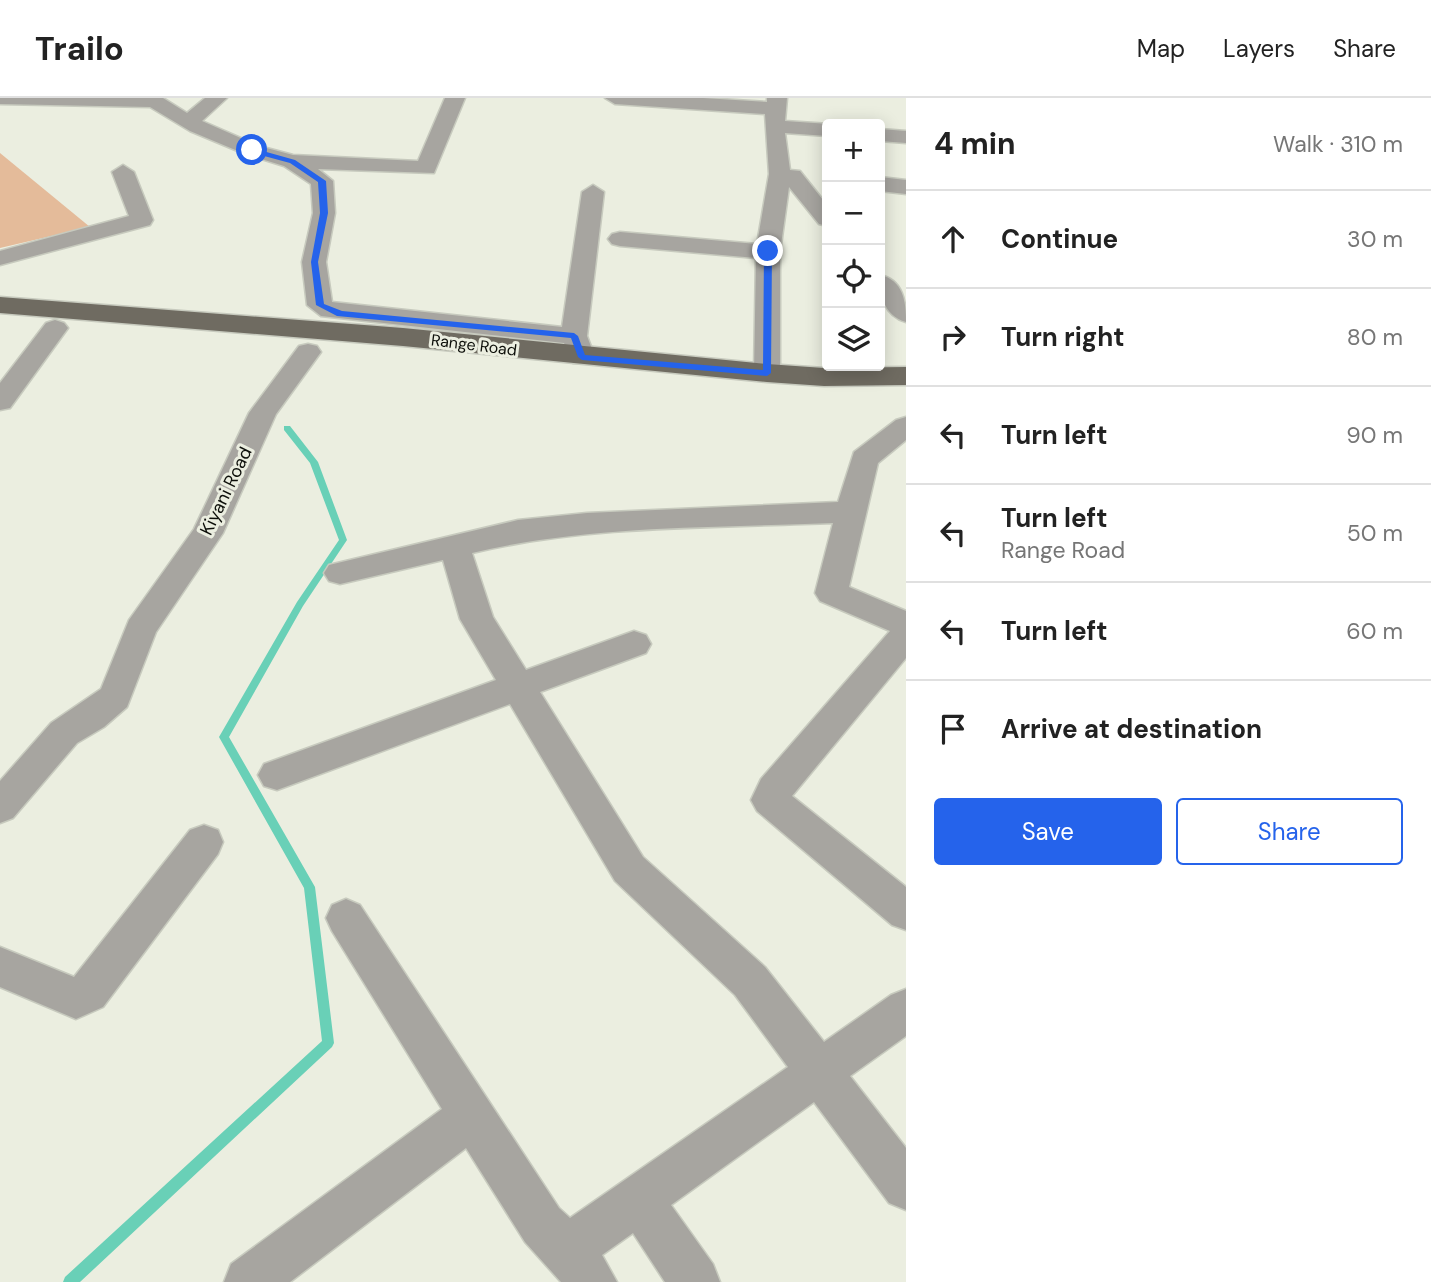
<!DOCTYPE html>
<meta charset="utf-8">
<style>
:root{--surface:#fff;--page:#f6f6f6;--text:#222;--muted:#767676;--line:#e0e0e0;--accent:#2563eb}
body{margin:0;font-family:"DM Sans",sans-serif;background:var(--page);color:var(--text)}
.controls{position:absolute;right:21px;top:21px;display:grid;overflow:hidden;border-radius:7px;box-shadow:0 4px 18px #0003}
.controls button{width:63px;height:63px;display:grid;place-items:center;padding:0;border:0;border-bottom:2px solid var(--line);background:var(--surface);color:var(--text);font:35px sans-serif}
.stop{position:absolute;width:21px;height:21px;margin:-16px;border:5px solid #2563eb;border-radius:50%;background:#fff}
.stop.end{background:#2563eb;border-color:#fff;box-shadow:0 2px 7px #0008}
.list{margin:0;padding:0;list-style:none}
h2{display:flex;justify-content:space-between;align-items:center;height:91px;margin:0;padding:0 28px;font-size:30px}
h2 small{font-size:23px;font-weight:400;color:var(--muted)}
.list li{display:grid;grid-template-columns:46px 1fr auto;gap:21px;align-items:center;box-sizing:border-box;height:98px;padding:0 28px;border-top:2px solid var(--line)}
.list b{display:block;font-size:26px;white-space:nowrap}
.list p{margin:0;font-size:23px;white-space:nowrap;color:var(--muted)}
.list em{font-size:23px;font-style:normal;color:var(--muted)}
.actions{display:flex;gap:14px;padding:21px 28px}
.actions a{flex:1;padding:16px 0;border:2px solid var(--accent);border-radius:7px;text-align:center;font-size:24px;color:var(--accent)}
.actions .main{background:var(--accent);color:#fff}
.icon{flex:none;width:38px;height:38px;fill:none;stroke:currentColor;stroke-width:2;stroke-linecap:round;stroke-linejoin:round}
.map{position:relative;flex:none;width:906px;height:1184px;overflow:hidden}
header{display:flex;align-items:center;gap:42px;box-sizing:border-box;height:98px;padding:0 35px;background:var(--surface);border-bottom:2px solid var(--line)}
header strong{font-size:33px}
nav{display:flex;gap:38px;margin-inline-start:auto;font-size:24px}
main{display:flex}
aside{flex:1;background:var(--surface)}
.map>svg:first-child{display:block}
.green{fill:#e4bb9a}
.lines{fill:none;stroke-linecap:round;stroke-linejoin:round}
.stream{fill:#69d0b7;fill-rule:evenodd}
.street-casing{stroke:#c7cabe;stroke-width:3}
.primary-casing{stroke:#c7cabe;stroke-width:3}
.street{fill:#a7a5a0;fill-rule:evenodd}
.primary{fill:#6f6b61;fill-rule:evenodd}
.route{fill:#2563eb}
.labels{text-anchor:middle;dominant-baseline:central;stroke-width:6;stroke-linejoin:round;paint-order:stroke}
.far-street-label{font-size:16px;fill:#0d0f0a;stroke:#ebeee0}
.street-label{font-size:18px;fill:#0d0f0a;stroke:#ebeee0}
</style>
<header>
<strong>Trailo</strong>
<nav><a>Map</a><a>Layers</a><a>Share</a></nav>
</header>
<main>
<div class="map">
<svg width="906" height="1184" viewBox="0 0 906 1184">
<rect width="100%" height="100%" fill="#ebeee0"/>
<polygon class="green" points="0,55 90,129 0,150"/>
<g class="lines">
<polygon class="stream" points="284,328 290,328 318,364 347,442 303,508 229,639 315,789 334,945 332,949 80,1184 63,1184 65,1179 322,943 304,790 219,639 297,504 339,442 310,365 284,332"/>
<defs>
<g id="street">
<polygon points="0,0 163,0 187,15 205,0 227,0 202,23 259,48 293,57 418,63 445,0 465,0 434,75 318,71 333,83 335,115 326,164 332,204 562,229 582,94 593,87 604,94 587,238 595,259 591,265 573,265 564,245 321,218 307,207 302,164 313,115 311,86 284,68 245,56 190,33 150,9 0,6"/>
<polygon points="605,0 703,0 767,4 767,0 787,0 785,23 829,26 827,38 785,35 790,72 800,73 827,107 827,128 819,126 789,89 780,154 780,275 776,281 758,281 754,275 756,160 620,148 612,146 608,141 612,136 620,134 757,146 769,76 765,16 615,6"/>
<polygon points="880,31 906,33 906,45 880,43"/>
<polygon points="123,67 134,74 153,122 150,127 0,167 0,153 129,118 112,74"/>
<polygon points="880,79 906,82 906,96 880,93"/>
<path d="M880,177C903,182 906,203 906,224C884,218 879,196 880,177Z"/>
<polygon points="55,222 64,225 68,230 10,310 0,312 0,285 46,225"/>
<polygon points="308,246 317,248 321,254 276,316 223,435 156,534 127,609 104,629 77,645 13,720 0,725 0,683 51,625 101,591 129,522 194,431 249,315 299,248"/>
<path d="M906,319V342L878,365L849,489L906,513V560L792,698L906,789V832L892,827L757,713L751,702L761,681L890,533L820,503L815,495L833,425C713,430 589,427 472,455L493,519L526,572L634,533L646,537L651,546L646,555L540,594L643,759L765,869L824,944L891,897L906,891V938L850,978L906,1050V1112L889,1105L814,1004L671,1107L713,1166L720,1184H665L633,1135L602,1157L617,1184H561L525,1144L466,1050L290,1184H224L231,1166L442,1011L332,833L326,820L332,807L346,801L360,807L559,1110L570,1120L788,969L735,897L615,783L510,606L277,692L264,688L258,677L264,666L496,582L460,521L443,462L340,486L329,483L324,475L329,467L518,422L587,415L838,404L854,354L896,322Z"/>
<polygon points="204,727 218,732 223,744 218,756 103,909 76,921 0,889 0,849 74,879 190,732"/>
</g>
<polygon id="primary" points="0,199 403,230 767,266 824,270 906,269 906,287 824,288 767,284 403,248 0,215"/>
</defs>
<use href="#street" class="street-casing"/>
<use href="#primary" class="primary-casing"/>
<use href="#street" class="street"/>
<use href="#primary" class="primary"/>
</g>
<polygon class="route" points="252,50 295,62 326,83 328,115 318,164 324,206 342,213 574,235 578,238 585,257 763,272 764,153 768,151 772,153 771,275 767,278 582,262 578,259 571,240 337,218 316,207 311,164 320,115 318,84 290,65 249,54"/>
<g class="labels">
<g class="far-street-label">
<text transform="translate(474 247) rotate(7)">Range Road</text>
</g>
<g class="street-label">
<text transform="translate(226 393) rotate(-64)">Kiyani Road</text>
</g>
</g>
</svg>
<div class="controls">
<button>+</button>
<button>−</button>
<button><svg class="icon" aria-label="locate" viewBox="0 0 24 24"><circle cx="12" cy="12" r="6"/><path d="M12 2v4M12 18v4M2 12h4M18 12h4"/></svg></button>
<button><svg class="icon" aria-label="layers" viewBox="0 0 24 24"><path d="M12 4l9 5-9 5-9-5zM3 14l9 5 9-5"/></svg></button>
</div>
<div class="stop" style="left:252px;top:52px"></div>
<div class="stop end" style="left:768px;top:153px"></div>
</div>
<aside>
<h2>4 min<small>Walk · 310 m</small></h2>
<ul class="list">
<li><svg class="icon" aria-label="ahead" viewBox="0 0 24 24"><path d="M12 20V5M6 11l6-6 6 6"/></svg><div><b>Continue</b></div><em>30 m</em></li>
<li><svg class="icon" aria-label="right" viewBox="0 0 24 24"><path d="M7 20v-9h11M14 6l5 5-5 5"/></svg><div><b>Turn right</b></div><em>80 m</em></li>
<li><svg class="icon" aria-label="left" viewBox="0 0 24 24"><path d="M17 20v-9H6M10 6l-5 5 5 5"/></svg><div><b>Turn left</b></div><em>90 m</em></li>
<li><svg class="icon" aria-label="left" viewBox="0 0 24 24"><path d="M17 20v-9H6M10 6l-5 5 5 5"/></svg><div><b>Turn left</b><p>Range Road</p></div><em>50 m</em></li>
<li><svg class="icon" aria-label="left" viewBox="0 0 24 24"><path d="M17 20v-9H6M10 6l-5 5 5 5"/></svg><div><b>Turn left</b></div><em>60 m</em></li>
<li><svg class="icon" aria-label="arrive" viewBox="0 0 24 24"><path d="M6 21V4h12l-3 4 3 4H6"/></svg><div><b>Arrive at destination</b></div></li>
</ul>
<div class="actions"><a class="main">Save</a><a>Share</a></div>
</aside>
</main>
